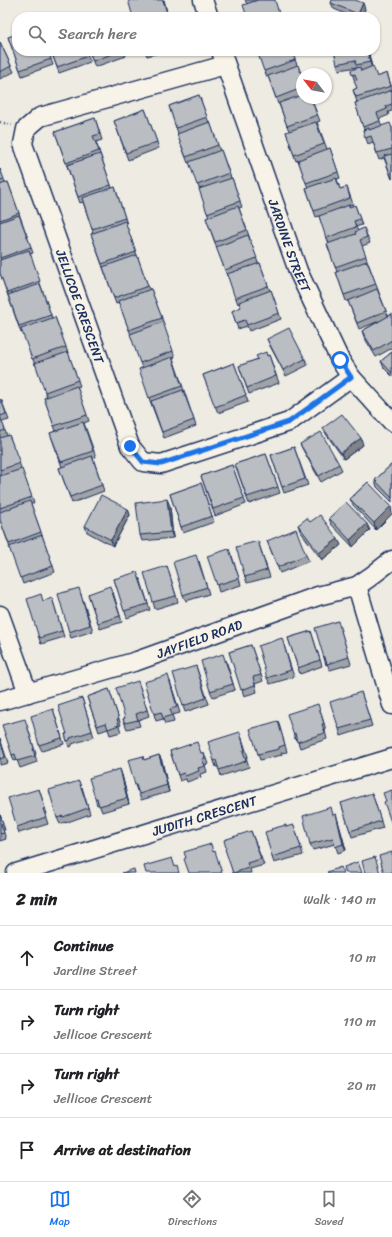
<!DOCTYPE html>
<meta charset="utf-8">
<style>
:root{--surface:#fff;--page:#f6f6f6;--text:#202124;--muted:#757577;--line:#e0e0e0;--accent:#1a73e8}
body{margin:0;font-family:Sriracha,sans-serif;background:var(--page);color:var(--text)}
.compass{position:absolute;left:296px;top:68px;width:36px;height:36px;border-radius:50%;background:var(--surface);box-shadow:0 1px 3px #0004;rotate:301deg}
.stop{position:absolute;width:12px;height:12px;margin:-9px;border:3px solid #1a73e8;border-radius:50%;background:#fff}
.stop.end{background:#1a73e8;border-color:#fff;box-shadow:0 1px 4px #0008}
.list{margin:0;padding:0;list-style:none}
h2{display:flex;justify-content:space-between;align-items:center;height:52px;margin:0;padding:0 16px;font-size:17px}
h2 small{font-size:13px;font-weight:400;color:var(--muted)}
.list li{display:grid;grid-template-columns:26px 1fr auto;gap:12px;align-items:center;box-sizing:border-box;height:64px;padding:0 16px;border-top:1px solid var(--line)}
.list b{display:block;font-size:15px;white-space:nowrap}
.list p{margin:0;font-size:13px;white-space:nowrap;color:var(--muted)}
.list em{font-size:13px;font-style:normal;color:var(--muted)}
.icon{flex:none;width:22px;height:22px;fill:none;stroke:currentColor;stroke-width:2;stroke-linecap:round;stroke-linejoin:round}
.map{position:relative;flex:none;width:392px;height:873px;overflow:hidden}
.search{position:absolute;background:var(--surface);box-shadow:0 1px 3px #0004;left:12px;right:12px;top:12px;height:44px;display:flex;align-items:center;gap:10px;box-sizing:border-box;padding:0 14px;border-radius:16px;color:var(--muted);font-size:15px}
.sheet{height:308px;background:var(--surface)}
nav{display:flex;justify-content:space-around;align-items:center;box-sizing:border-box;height:56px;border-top:1px solid var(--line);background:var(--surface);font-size:11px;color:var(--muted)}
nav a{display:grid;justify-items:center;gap:2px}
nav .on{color:var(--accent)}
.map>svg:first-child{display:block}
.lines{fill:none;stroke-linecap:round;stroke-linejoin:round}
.minor-casing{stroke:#1b2f5e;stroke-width:21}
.path{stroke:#1b2f5e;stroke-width:2.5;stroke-dasharray:1 3;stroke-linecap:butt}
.minor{stroke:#f7f3e8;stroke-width:18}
.wall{fill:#a0a3a7;stroke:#1b2f5e}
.shaded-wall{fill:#828488;stroke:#1b2f5e}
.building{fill:#babdc2;stroke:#1b2f5e}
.route{stroke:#1a73e8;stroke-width:5}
.labels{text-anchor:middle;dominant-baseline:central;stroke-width:3;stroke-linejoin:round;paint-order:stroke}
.street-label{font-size:13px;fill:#1b2f5e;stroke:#f7f3e8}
</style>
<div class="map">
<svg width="392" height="873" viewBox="0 0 392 873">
<rect width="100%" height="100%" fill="#eeebe2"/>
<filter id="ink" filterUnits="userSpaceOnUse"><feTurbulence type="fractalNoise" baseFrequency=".025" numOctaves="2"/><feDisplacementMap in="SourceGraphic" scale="8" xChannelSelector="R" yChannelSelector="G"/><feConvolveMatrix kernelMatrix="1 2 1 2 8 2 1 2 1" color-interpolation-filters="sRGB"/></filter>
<g filter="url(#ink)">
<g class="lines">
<defs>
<g id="minor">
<polyline points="203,0 209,17"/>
<path id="s1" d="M221,51L298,271L340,360L351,377L392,422"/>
<path id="s2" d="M225,65L40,117L26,129L23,144L130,446L143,462L161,464L289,422L351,377"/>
<polyline points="357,586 392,705"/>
<polyline points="0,615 28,693"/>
<path id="s3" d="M0,701L137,661L318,596L357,586L370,577L392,560"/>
<path id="s4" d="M16,873L392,758"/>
</g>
</defs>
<use href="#minor" class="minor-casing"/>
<polyline class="path" points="0,122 12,125"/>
<use href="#minor" class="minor"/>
</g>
<g class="wall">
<polygon points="164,0 168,17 133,17"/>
<polygon points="245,0 275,0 247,4"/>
<polygon points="357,1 365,9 362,17 353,17 334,9 331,3"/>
<polygon points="8,37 48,51 53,65 22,76"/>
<polygon points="0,42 14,72 0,79"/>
<polygon points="51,51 86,51 90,62 59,73"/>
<polygon points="89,51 124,51 126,56 95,67"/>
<polygon points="145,51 167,51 147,56"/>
<polygon points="257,51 292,51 297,65 302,76 302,95 311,98 320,121 317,122 327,149 330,148 340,178 337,179 340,189 347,187 353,204 349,205 349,207 355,205 362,225 356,227 358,231 364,228 370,243 362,246 378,290 388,316 392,314 392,348 376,357 364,337 362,331 379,321 359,329 348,301 346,301 336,272 337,272 327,244 329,244 319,216 316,217 306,188 308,188 298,160 296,161 286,132 289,131 279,104 278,104 268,76 267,77"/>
<polygon points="368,51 372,67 377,77 387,73 392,88 392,111 388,112 389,115 379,119 382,126 392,127 392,179 384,158 379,160 373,142 368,144 363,130 364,129 355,103 357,102 353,90 357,88 351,70 357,68 357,67 339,70 337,64"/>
<polygon points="199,95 209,123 210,122 220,151 221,150 231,178 232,178 242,207 239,208 249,236 258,263 260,263 270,291 271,290 281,319 249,331 247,326 238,329 232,311 241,307 239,303 238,304 228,276 227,276 206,218 209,217 190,162 188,163 177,134 178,133 169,106"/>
<polygon points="145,109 159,148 128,160 114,121"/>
<polygon points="95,118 102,140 96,142 112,188 115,187 127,224 126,224 149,289 151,289 164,324 163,324 175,357 173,358 196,426 164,438 149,398 142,368 131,335 119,303 116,304 91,234 93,232 83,202 80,203 55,132"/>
<polygon points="0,169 5,183 8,182 33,253 30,254 52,318 55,317 80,386 77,387 89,421 84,423 96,457 93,458 104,491 72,503 59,468 62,467 50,433 56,431 44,398 47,397 36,365 35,365 23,332 21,333 0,273"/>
<polygon points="267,339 305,359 308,365 286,376 270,346"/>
<polygon points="392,352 392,376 384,368 381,361"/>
<polygon points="269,355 279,383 249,394 239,366"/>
<polygon points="234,363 248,402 218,413 203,375"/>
<polygon points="1,399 9,420 2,422 7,436 9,435 34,503 31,504 55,572 23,584 0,520 1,512 0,510 0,400"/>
<polygon points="323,428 363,445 344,459 326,434"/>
<polygon points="300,444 339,464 342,470 321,482 303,450"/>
<polygon points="294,447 308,485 284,493 271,455"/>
<polygon points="266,454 280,493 249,504 235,464"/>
<polygon points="392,464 392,502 377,487 375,480"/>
<polygon points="232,465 246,504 215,516 201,476"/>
<polygon points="368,482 376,530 353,505 350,499"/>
<polygon points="201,483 214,522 183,533 170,494"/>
<polygon points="170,506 173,538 142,541 140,535"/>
<polygon points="128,509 130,515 113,546 87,532 85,526"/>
<polygon points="329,518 370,530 353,547 331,524"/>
<polygon points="310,522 341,545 322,560 300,531 298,525"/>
<polygon points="258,541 270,577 247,583 245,577"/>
<polygon points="267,541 306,555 309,561 280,573"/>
<polygon points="232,556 241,585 219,592 217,585"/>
<polygon points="199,561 209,594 186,601 183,595"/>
<polygon points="167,566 178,602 155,609 153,602"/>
<polygon points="140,578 150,610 127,618 114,579"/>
<polygon points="113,592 122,622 100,629 88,594"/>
<polygon points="81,594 93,631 71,638 69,632"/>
<polygon points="52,598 64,637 41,644 39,638 43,601"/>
<polygon points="340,628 351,664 330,670 327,664 326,665 324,658"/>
<polygon points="311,631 322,666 300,674 288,638"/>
<polygon points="251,645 263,681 255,684 257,692 244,696 229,652"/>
<polygon points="284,645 294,677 270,684 267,678"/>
<polygon points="226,660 235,690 213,697 210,691"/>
<polygon points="196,666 209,704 185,712 183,706"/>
<polygon points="170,681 180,713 172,715 174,722 165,724 163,719 156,721 154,714"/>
<polygon points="140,687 149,716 138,720 140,726 127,729 123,719 125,718"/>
<polygon points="109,689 121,725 119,726 121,732 110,735 108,729 99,732 87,697"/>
<polygon points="361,692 372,726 341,736 339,729"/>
<polygon points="82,698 94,737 72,744 72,746 69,747 65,734 67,734"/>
<polygon points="53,709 64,744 42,751 39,745"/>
<polygon points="320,710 326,730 325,731 327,739 300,748 297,739 295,739 293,733"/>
<polygon points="278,721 287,752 281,753 282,755 260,760 258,754"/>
<polygon points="27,725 36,754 35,755 37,762 20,768 17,760 14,761 12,755"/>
<polygon points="0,738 8,763 0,765"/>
<polygon points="242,738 248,757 246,757 249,767 221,776 218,767 216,767 214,761"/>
<polygon points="170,751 201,753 204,753 208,764 205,765 207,772 200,774 201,777 187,782 186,779 180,781"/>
<polygon points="159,755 162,761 169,792 141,800 138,791 137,791 135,785 144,760"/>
<polygon points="122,775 129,804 102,812 99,804 97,805 95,798"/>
<polygon points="82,787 90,814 65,823 65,822 60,824 57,818"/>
<polygon points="39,789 47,814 45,815 48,824 19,833 17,827"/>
<polygon points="374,799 383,828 352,837 341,803"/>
<polygon points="0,814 5,830 3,830 6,839 0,841"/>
<polygon points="334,815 338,821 346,850 338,853 335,844 313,850 310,844"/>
<polygon points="287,827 296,831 303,855 274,863 272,857"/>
<polygon points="251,831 264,865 250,869 251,873 233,873 226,848"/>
</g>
<g class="shaded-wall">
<polygon points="163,0 164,0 168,17 167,13"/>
<polygon points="363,3 365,9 362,17 359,17 358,14"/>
<polygon points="367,51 369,54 372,68 370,62"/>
<polygon points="361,438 363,445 344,459 341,453"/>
<polygon points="167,499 170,506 173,538 171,532"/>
<polygon points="391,506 392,514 376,530 374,523"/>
<polygon points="128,509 130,515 113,546 111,540"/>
<polygon points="367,524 370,530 353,547 350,540"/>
<polygon points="338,539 341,545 322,560 319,553"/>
<polygon points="159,755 162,761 169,792 167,785"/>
<polygon points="120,769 122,775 129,804 127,798"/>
<polygon points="336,814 338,821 346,850 343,844"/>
</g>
<g class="building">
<polygon points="128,0 163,0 167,13 151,17 133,17"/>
<polygon points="258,0 275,0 280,17 247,17 243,5"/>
<polygon points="332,0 355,0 363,3 358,14 331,3"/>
<polygon points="17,34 17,51 48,51 51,59 20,70 8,37"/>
<polygon points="0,42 11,66 0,72"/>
<polygon points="51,51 86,51 88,56 57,67"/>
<polygon points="89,51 120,51 93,61"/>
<polygon points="257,51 292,51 295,60 264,71"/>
<polygon points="334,51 367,51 370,62 356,65 355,60 337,64"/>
<polygon points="298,65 302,76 302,88 276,98 268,76"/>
<polygon points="373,66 377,77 387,73 391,86 356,97 353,90 357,88 354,81 357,80 355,74 352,75 351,70 360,67 361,71"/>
<polygon points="392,90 392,104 386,106 387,109 377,113 380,121 363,127 355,103"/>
<polygon points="199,95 207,117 176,128 169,106"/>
<polygon points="302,95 302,98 311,98 317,115 287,126 279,103"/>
<polygon points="145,109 157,142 126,153 114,121"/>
<polygon points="95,118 100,134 93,136 99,151 66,163 55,132"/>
<polygon points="210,122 218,145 186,157 177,134"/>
<polygon points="316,122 324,144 294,155 286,132"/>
<polygon points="390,123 392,128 392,149 377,153 371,136 365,138 363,130 369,128 369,130"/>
<polygon points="330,148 338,172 306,183 298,160"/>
<polygon points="221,150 229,173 197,185 189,162"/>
<polygon points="100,154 111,185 78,197 67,165"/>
<polygon points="392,154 392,179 384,156"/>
<polygon points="0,169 4,179 0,180"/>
<polygon points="232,178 240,201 207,213 199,189"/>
<polygon points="336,178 340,189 347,187 350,198 314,211 306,188"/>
<polygon points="8,182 19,213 0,220 0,185"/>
<polygon points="115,187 125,218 92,229 82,198"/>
<polygon points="349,205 349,207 355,205 360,219 354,221 356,227 326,238 319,216"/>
<polygon points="238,206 247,230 215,242 206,218"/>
<polygon points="19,215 31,247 0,258 0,222"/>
<polygon points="125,221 136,252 102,264 91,234"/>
<polygon points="364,228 367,237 360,240 366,256 335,267 327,244 356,234 355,232"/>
<polygon points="248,235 257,258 225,270 216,247"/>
<polygon points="29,250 40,281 7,293 0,273 0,260"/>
<polygon points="137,255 148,286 114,298 103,267"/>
<polygon points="367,261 376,284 344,295 336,272"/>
<polygon points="260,263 268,286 235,298 227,274"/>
<polygon points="40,284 51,315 19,326 8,295"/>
<polygon points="151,289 162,318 129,330 118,301"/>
<polygon points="377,289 386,311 357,323 348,301"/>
<polygon points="271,290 279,313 247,325 245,320 236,323 232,311 241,307 239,302"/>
<polygon points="392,314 392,340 374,351 362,331"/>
<polygon points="55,317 66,347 32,359 21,329"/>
<polygon points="163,322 173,351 140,363 130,334"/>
<polygon points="289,328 305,359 283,370 267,339"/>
<polygon points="68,352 78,380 45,392 35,363"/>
<polygon points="266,352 267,356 269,355 276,376 247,388 239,366 258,359 256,356"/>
<polygon points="392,352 392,373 381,361"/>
<polygon points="172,357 182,386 149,398 139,369"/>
<polygon points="234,363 246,395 215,407 203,375"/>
<polygon points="77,386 87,415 54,426 44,398"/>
<polygon points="183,390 194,420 162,432 151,401"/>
<polygon points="1,399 6,414 0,416 0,400"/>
<polygon points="342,414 361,438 341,453 323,428"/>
<polygon points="0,416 5,430 0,432"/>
<polygon points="83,422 93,451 61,462 50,433"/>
<polygon points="321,432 339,464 319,476 300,444"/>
<polygon points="9,435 20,463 0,470 0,438"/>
<polygon points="294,447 305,479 282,487 271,455"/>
<polygon points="266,454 278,487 247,497 235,464"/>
<polygon points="92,456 102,485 70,497 59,468"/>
<polygon points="392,464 392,498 375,480"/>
<polygon points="232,465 244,498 213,509 201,476"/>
<polygon points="22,469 32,497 0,508 0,476"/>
<polygon points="368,482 391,506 374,523 350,499"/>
<polygon points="201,483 212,516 181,527 170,494"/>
<polygon points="101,495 128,509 111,540 85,526"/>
<polygon points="167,499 171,532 140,535 136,503"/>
<polygon points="30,501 41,532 9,544 0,520 0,512"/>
<polygon points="346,502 367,524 350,540 329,518"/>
<polygon points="320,515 338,539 319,553 298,525 307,518 310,522"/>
<polygon points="296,529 306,555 278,567 267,541"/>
<polygon points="42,535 53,566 20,578 9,547"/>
<polygon points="258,541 267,570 245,577 236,547"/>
<polygon points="229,549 239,578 217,585 207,556"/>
<polygon points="196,555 207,587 183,595 173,562"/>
<polygon points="167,566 176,596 153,602 144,573"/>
<polygon points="137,572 148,604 124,611 114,579"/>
<polygon points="110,586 120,616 98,623 88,594"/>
<polygon points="79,588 90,625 69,632 58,594"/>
<polygon points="41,594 43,601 52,598 62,631 39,638 27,599"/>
<polygon points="338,621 349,657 327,664 325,658 324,658 315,628"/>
<polygon points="311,631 320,660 298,668 288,638"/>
<polygon points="282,638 291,670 267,678 258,646"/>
<polygon points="251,645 261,675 253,677 255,685 241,690 229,652"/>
<polygon points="223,654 233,684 210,691 201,661"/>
<polygon points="196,666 206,698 183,706 173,673"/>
<polygon points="168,675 177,707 170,709 172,715 163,718 161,712 154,714 144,682"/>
<polygon points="138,681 147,710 136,714 138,720 125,723 123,719 125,718 116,688"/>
<polygon points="109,689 119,719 117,719 119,725 108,729 106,723 97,726 87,697"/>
<polygon points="361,692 370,720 339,729 330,702"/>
<polygon points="82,698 92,731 70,738 70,740 67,741 65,734 67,734 58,706"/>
<polygon points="318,704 324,724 322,724 325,733 297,742 295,733 293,733 287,714"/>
<polygon points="53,709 62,738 39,745 31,716"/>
<polygon points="25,719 34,748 33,749 35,756 17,761 15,754 12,755 2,725"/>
<polygon points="278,721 285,745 279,747 279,749 258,754 250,729"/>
<polygon points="240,732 245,751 243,751 246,761 219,770 216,760 214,761 208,742"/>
<polygon points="0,739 5,757 0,759"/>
<polygon points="197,742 201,753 204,753 205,758 202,759 205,766 198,768 199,771 185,776 184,773 178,775 170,751"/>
<polygon points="159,755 167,785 139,794 136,785 135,785 128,760 143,756 144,760"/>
<polygon points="120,769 127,798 99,806 97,798 95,798 89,778"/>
<polygon points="79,781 88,808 63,817 63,816 57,818 49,790"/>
<polygon points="39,789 45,808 43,809 46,817 17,827 8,798"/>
<polygon points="392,790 392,821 391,822 384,802 386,801 383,793"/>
<polygon points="372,793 381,821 350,831 341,803"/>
<polygon points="331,807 333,815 336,814 343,844 335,847 333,838 310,844 303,816"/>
<polygon points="0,815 3,823 1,824 4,833 0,834"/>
<polygon points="286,825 286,827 294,825 301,848 272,857 265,832 272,830 271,829"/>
<polygon points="251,831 261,859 247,863 249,868 233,873 225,849 226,848 224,840"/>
<polygon points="211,844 213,852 215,851 222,873 189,873 184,859 186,858 184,852"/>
<polygon points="392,852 392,873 384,873 379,856"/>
<polygon points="375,857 380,873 365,873 362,861"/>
<polygon points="172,858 175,867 177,866 179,873 146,873 144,866"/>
<polygon points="358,862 362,873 346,873 344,867"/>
<polygon points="341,867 343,873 328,873 327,872"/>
<polygon points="134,869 135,873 122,873"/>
</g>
</g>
<g class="lines" filter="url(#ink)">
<polyline class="route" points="130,446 143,462 161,464 289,422 351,377 340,360"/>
</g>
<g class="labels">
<g class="street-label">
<text stroke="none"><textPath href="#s1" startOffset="206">JARDINE STREET</textPath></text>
<text stroke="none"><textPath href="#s2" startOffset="398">JELLICOE CRESCENT</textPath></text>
<text stroke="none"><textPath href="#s3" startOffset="209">JAYFIELD ROAD</textPath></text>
<text stroke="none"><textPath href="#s4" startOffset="197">JUDITH CRESCENT</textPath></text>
</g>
</g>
</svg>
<svg class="compass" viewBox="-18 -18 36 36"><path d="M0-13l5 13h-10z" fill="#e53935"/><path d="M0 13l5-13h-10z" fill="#757577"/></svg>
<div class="stop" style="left:340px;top:360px"></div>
<div class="stop end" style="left:130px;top:446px"></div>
<div class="search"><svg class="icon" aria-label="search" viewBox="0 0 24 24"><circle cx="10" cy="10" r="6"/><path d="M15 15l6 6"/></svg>Search here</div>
</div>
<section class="sheet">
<h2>2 min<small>Walk · 140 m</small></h2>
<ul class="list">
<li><svg class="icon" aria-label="ahead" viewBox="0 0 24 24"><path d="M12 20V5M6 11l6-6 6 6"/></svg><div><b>Continue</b><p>Jardine Street</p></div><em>10 m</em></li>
<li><svg class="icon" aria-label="right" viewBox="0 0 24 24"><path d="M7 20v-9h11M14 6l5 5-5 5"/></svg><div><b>Turn right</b><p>Jellicoe Crescent</p></div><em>110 m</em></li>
<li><svg class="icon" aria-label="right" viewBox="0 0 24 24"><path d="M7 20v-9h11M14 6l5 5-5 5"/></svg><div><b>Turn right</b><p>Jellicoe Crescent</p></div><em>20 m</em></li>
<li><svg class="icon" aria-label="arrive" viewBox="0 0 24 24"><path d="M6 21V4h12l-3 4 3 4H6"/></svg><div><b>Arrive at destination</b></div></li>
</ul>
</section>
<nav>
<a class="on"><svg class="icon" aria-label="map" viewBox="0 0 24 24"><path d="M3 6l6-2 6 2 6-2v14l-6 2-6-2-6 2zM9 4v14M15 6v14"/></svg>Map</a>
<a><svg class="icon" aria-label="directions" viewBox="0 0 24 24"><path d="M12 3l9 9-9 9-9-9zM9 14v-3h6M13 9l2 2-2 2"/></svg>Directions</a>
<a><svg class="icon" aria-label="saved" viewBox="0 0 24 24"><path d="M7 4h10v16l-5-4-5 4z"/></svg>Saved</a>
</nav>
